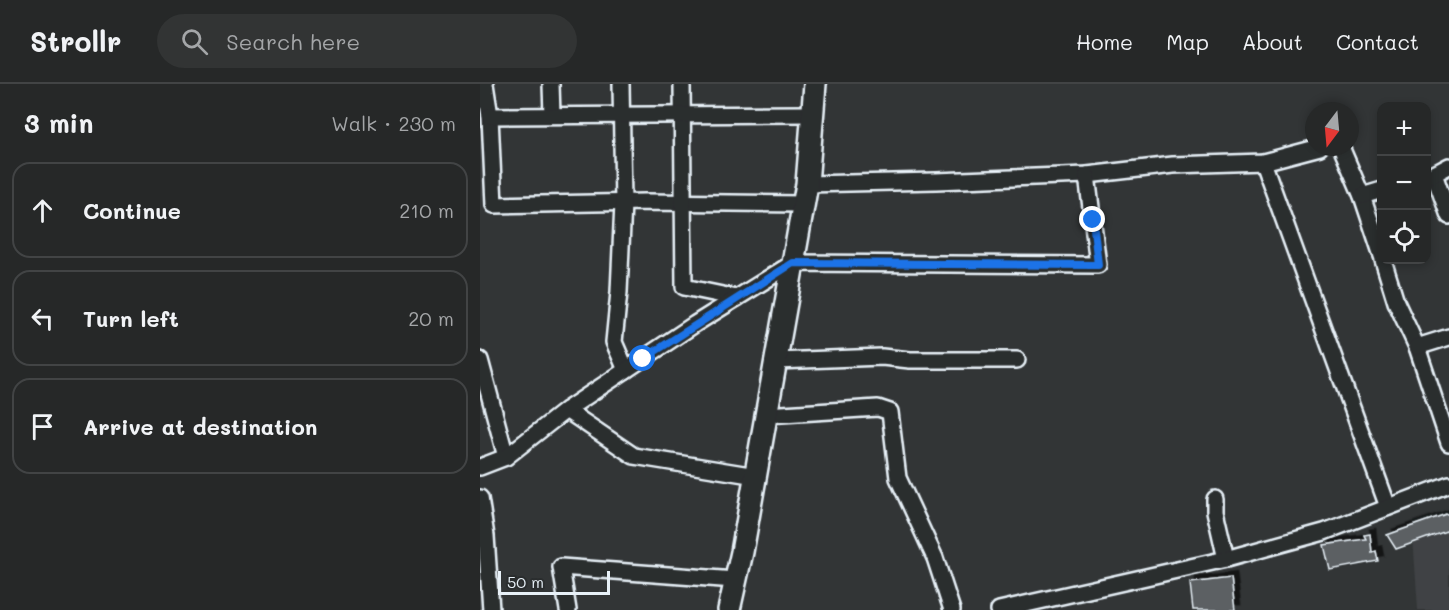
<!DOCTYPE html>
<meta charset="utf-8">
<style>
:root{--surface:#262828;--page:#323434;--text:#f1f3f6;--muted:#a4a6a8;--line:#424445}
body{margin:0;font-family:Mali,sans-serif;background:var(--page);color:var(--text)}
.controls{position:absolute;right:18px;top:18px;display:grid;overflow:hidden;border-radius:12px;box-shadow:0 3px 9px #0003}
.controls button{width:54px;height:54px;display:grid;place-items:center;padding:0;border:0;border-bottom:2px solid var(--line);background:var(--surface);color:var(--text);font:30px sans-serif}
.compass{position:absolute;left:825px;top:18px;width:54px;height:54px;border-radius:50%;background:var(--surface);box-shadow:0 3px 9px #0003;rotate:196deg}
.scale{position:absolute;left:18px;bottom:15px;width:112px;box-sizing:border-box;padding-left:6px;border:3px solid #e8f1f8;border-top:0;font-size:16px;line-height:21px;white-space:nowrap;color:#e8f1f8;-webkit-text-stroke:4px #2a2d2e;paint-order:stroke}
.stop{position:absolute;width:18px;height:18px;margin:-14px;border:4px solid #1a73e8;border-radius:50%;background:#fff}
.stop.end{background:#1a73e8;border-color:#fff;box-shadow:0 2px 6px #0008}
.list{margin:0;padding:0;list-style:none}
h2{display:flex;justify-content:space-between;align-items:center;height:78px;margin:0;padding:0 24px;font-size:26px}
h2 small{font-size:20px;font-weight:400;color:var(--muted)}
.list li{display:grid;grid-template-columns:39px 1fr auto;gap:18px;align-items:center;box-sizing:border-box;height:96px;margin:0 12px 12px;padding:0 12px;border:2px solid var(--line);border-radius:18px}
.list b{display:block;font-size:22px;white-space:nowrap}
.list em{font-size:20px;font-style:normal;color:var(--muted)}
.icon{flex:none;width:33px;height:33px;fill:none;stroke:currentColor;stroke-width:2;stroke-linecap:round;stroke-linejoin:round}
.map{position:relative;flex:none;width:969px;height:526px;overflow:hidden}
header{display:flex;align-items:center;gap:36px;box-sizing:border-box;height:84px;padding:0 30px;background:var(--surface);border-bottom:2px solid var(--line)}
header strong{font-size:28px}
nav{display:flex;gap:33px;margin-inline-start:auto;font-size:21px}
.search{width:420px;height:54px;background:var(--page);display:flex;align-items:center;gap:15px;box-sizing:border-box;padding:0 21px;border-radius:33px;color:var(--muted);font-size:22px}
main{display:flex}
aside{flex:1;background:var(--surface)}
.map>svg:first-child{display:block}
.built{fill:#3f4244}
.building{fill:#5c6063;stroke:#e8f1f8;stroke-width:1.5;filter:url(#shadow)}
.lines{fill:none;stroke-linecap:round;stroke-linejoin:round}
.street-casing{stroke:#e8f1f8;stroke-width:20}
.secondary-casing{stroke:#e8f1f8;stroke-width:26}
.street{stroke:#2a2d2e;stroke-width:15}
.secondary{stroke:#2a2d2e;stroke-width:21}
.route{stroke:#1a73e8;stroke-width:8}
</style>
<header>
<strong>Strollr</strong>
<div class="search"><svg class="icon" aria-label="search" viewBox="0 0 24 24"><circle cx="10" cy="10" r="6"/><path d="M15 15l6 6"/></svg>Search here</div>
<nav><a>Home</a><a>Map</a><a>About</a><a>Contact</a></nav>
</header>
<main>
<aside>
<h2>3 min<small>Walk · 230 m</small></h2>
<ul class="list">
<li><svg class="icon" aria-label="ahead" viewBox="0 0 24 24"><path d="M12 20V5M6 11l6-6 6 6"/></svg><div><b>Continue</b></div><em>210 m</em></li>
<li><svg class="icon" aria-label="left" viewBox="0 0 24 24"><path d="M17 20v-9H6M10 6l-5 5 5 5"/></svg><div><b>Turn left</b></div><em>20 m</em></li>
<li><svg class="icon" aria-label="arrive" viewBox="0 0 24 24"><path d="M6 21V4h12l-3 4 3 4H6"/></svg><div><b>Arrive at destination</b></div></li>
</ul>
</aside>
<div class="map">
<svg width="969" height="526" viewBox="0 0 969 526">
<defs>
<filter id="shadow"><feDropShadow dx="5.5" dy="-5.5" stdDeviation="0" flood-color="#0009"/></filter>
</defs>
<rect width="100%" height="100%" fill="#323536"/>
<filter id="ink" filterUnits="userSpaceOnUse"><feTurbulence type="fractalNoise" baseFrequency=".0167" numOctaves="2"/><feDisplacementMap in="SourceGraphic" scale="12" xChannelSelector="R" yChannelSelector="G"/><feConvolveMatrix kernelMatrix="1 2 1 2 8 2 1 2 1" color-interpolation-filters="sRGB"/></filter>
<g filter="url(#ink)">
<polygon class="built" points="969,424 969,526 938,526 932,438"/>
<g class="building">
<polygon points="969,429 969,446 916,465 907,451"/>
<polygon points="890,450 892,469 896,467 898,477 850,486 844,461 886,455 884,451"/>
<polygon points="751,494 755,526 713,526 710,499"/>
</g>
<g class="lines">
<defs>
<g id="street">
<polyline points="5,0 10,32 14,121 166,118 323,120"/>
<polyline points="71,0 72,31"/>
<polyline points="141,0 143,119 139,208 134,258 146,286"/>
<polyline points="202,0 204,203 257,214"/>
<polyline points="10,32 333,30"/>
<polyline points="861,63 882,112 902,172"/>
<polyline points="783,78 908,423"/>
<polyline points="954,90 969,132"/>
<polyline points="946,93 954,90 969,82"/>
<polyline points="327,100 456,97 607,91 693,81 783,78 840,63"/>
<polyline points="882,112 902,106"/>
<polyline points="903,176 916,218 937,263 969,359"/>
<polyline points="937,263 969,253"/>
<polyline points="0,276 26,373"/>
<polyline points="296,277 402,273 430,276 537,276"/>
<polyline points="86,326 154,372 276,392"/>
<polyline points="286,331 398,324 410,328 418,394 455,474 472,526"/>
<polyline points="0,383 26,373 86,326 215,240 313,179 618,181 607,91"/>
<polyline points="0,414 6,452 11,526"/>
<polyline points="735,415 735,427 746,475"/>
<polyline points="88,526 81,483 255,496"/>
<polyline points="519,526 746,475 844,448 969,400"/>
</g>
<polyline id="secondary" points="249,526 262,468 327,100 335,0"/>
</defs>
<use href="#street" class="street-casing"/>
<use href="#secondary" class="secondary-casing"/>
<use href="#street" class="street"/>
<use href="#secondary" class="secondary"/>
</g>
</g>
<g class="lines" filter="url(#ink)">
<polyline class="route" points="163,275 313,179 618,181 613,136"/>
</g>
</svg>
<div class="controls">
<button>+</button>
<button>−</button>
<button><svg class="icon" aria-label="locate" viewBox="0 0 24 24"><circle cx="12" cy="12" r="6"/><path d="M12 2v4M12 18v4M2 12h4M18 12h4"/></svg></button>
</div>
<svg class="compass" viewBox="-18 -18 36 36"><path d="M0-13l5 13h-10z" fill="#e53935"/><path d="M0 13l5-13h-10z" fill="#a4a6a8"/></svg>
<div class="scale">50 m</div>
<div class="stop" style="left:163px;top:275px"></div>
<div class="stop end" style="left:613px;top:136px"></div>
</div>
</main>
